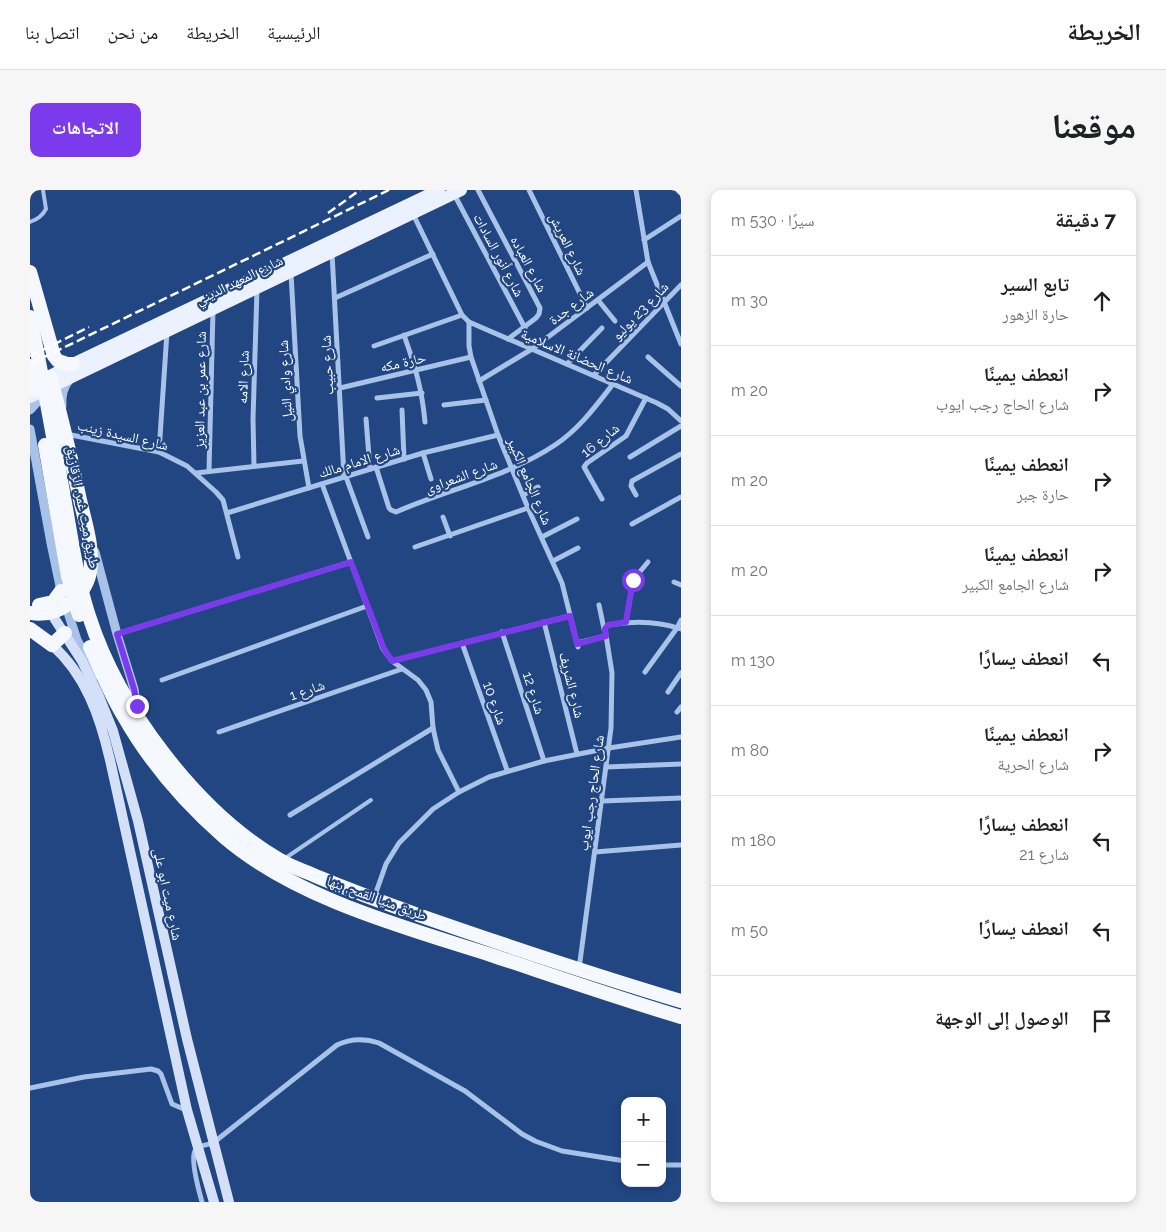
<!DOCTYPE html>
<html lang="ar">
<meta charset="utf-8">
<style>
:root{--surface:#fff;--page:#f6f6f6;--text:#202124;--muted:#757577;--line:#e0e0e0;--accent:#7c3aed}
body{margin:0;font-family:Raleway,"Noto Naskh Arabic",sans-serif;background:var(--page);color:var(--text);direction:rtl}
.controls{position:absolute;right:15px;bottom:15px;display:grid;overflow:hidden;border-radius:10px;box-shadow:0 2px 8px #0003}
.controls button{width:45px;height:45px;display:grid;place-items:center;padding:0;border:0;border-bottom:1px solid var(--line);background:var(--surface);color:var(--text);font:25px sans-serif}
.stop{position:absolute;width:15px;height:15px;margin:-11px;border:4px solid #7c3aed;border-radius:50%;background:#fff}
.stop.end{background:#7c3aed;border-color:#fff;box-shadow:0 1px 5px #0008}
.list{margin:0;padding:0;list-style:none}
h2{display:flex;justify-content:space-between;align-items:center;height:65px;margin:0;padding:0 20px;font-size:21px}
h2 small{font-size:16px;font-weight:400;color:var(--muted)}
.list li{display:grid;grid-template-columns:32px 1fr auto;gap:15px;align-items:center;box-sizing:border-box;height:90px;padding:0 20px;border-top:1px solid var(--line)}
.list b{display:block;font-size:19px;white-space:nowrap}
.list p{margin:0;font-size:16px;white-space:nowrap;color:var(--muted)}
.list em{font-size:16px;font-style:normal;color:var(--muted)}
.icon{flex:none;width:28px;height:28px;fill:none;stroke:currentColor;stroke-width:2;stroke-linecap:round;stroke-linejoin:round}
.map{position:relative;flex:none;width:651px;height:1012px;overflow:hidden;direction:ltr;border-radius:10px}
header{display:flex;align-items:center;gap:30px;box-sizing:border-box;height:70px;padding:0 25px;background:var(--surface);border-bottom:1px solid var(--line)}
header strong{font-size:24px}
nav{display:flex;gap:28px;margin-inline-start:auto;font-size:18px}
.intro{display:flex;align-items:center;justify-content:space-between;box-sizing:border-box;height:120px;padding:0 30px}
h1{margin:0;font-size:35px}
.button{padding:12px 22px;border-radius:10px;background:var(--accent);color:#fff;font-size:18px;font-weight:700}
main{display:flex;gap:30px;padding:0 30px}
aside{flex:1;background:var(--surface);border-radius:10px;box-shadow:0 2px 8px #0003}
.map>svg:first-child{display:block}
.lines{fill:none;stroke-linecap:round;stroke-linejoin:round}
.service{stroke:#a8c2e8;stroke-width:4}
.minor{stroke:#a8c2e8;stroke-width:5}
.tertiary{stroke:#a8c2e8;stroke-width:9}
.secondary{stroke:#d3e0f7;stroke-width:10}
.primary{stroke:#ebf1fe;stroke-width:12}
.trunk{stroke:#f5f8fe;stroke-width:14}
.rail{stroke:#fff;stroke-width:2.5;stroke-dasharray:9 4;stroke-linecap:butt}
.route{stroke:#7c3aed;stroke-width:6}
.labels{text-anchor:middle;dominant-baseline:central;stroke-width:4.5;stroke-linejoin:round;paint-order:stroke}
.street-label{font-size:14px;fill:#fff;stroke:#214682}
</style>
<header>
<strong>الخريطة</strong>
<nav><a>الرئيسية</a><a>الخريطة</a><a>من نحن</a><a>اتصل بنا</a></nav>
</header>
<div class="intro"><h1>موقعنا</h1><a class="button">الاتجاهات</a></div>
<main>
<aside>
<h2>7 دقيقة<small>سيرًا · 530 m</small></h2>
<ul class="list">
<li><svg class="icon" aria-label="ahead" viewBox="0 0 24 24"><path d="M12 20V5M6 11l6-6 6 6"/></svg><div><b>تابع السير</b><p>حارة الزهور</p></div><em>30 m</em></li>
<li><svg class="icon" aria-label="right" viewBox="0 0 24 24"><path d="M7 20v-9h11M14 6l5 5-5 5"/></svg><div><b>انعطف يمينًا</b><p>شارع الحاج رجب ايوب</p></div><em>20 m</em></li>
<li><svg class="icon" aria-label="right" viewBox="0 0 24 24"><path d="M7 20v-9h11M14 6l5 5-5 5"/></svg><div><b>انعطف يمينًا</b><p>حارة جبر</p></div><em>20 m</em></li>
<li><svg class="icon" aria-label="right" viewBox="0 0 24 24"><path d="M7 20v-9h11M14 6l5 5-5 5"/></svg><div><b>انعطف يمينًا</b><p>شارع الجامع الكبير</p></div><em>20 m</em></li>
<li><svg class="icon" aria-label="left" viewBox="0 0 24 24"><path d="M17 20v-9H6M10 6l-5 5 5 5"/></svg><div><b>انعطف يسارًا</b></div><em>130 m</em></li>
<li><svg class="icon" aria-label="right" viewBox="0 0 24 24"><path d="M7 20v-9h11M14 6l5 5-5 5"/></svg><div><b>انعطف يمينًا</b><p>شارع الحرية</p></div><em>80 m</em></li>
<li><svg class="icon" aria-label="left" viewBox="0 0 24 24"><path d="M17 20v-9H6M10 6l-5 5 5 5"/></svg><div><b>انعطف يسارًا</b><p>شارع 21</p></div><em>180 m</em></li>
<li><svg class="icon" aria-label="left" viewBox="0 0 24 24"><path d="M17 20v-9H6M10 6l-5 5 5 5"/></svg><div><b>انعطف يسارًا</b></div><em>50 m</em></li>
<li><svg class="icon" aria-label="arrive" viewBox="0 0 24 24"><path d="M6 21V4h12l-3 4 3 4H6"/></svg><div><b>الوصول إلى الوجهة</b></div></li>
</ul>
</aside>
<div class="map">
<svg width="651" height="1012" viewBox="0 0 651 1012">
<rect width="100%" height="100%" fill="#214682"/>
<g class="lines">
<g class="service">
<path d="M0,32C8,29 12,26 16,19L13,0"/>
<polyline points="254,669 341,610"/>
</g>
<g class="minor">
<polyline points="448,0 510,118 509,124 506,128 478,149"/>
<polyline points="499,0 557,118"/>
<polyline points="606,0 618,72 651,154"/>
<polyline points="648,0 649,2"/>
<polyline points="424,4 495,138"/>
<polyline points="383,24 432,125 439,132 627,213 638,219 651,231"/>
<polyline points="614,50 651,26"/>
<polyline points="302,63 314,287"/>
<polyline points="261,83 270,246 279,298"/>
<polyline points="305,108 403,64"/>
<polyline points="568,110 585,131"/>
<polyline points="439,132 439,156 441,167 468,245 498,318 532,393 548,457"/>
<path d="M374,145C385,176 392,199 395,232"/>
<polyline points="344,156 432,125"/>
<polyline points="618,167 651,196"/>
<polyline points="537,174 572,138"/>
<polyline points="564,185 651,95"/>
<polyline points="449,191 502,159 618,72"/>
<polyline points="310,198 441,167"/>
<polyline points="347,208 392,203"/>
<polyline points="414,215 456,210"/>
<polyline points="372,220 374,269"/>
<polyline points="336,229 340,279"/>
<polyline points="36,244 129,262 157,276 186,302 193,310 208,367"/>
<polyline points="129,262 137,142"/>
<polyline points="393,263 401,289"/>
<polyline points="600,267 651,236"/>
<polyline points="224,276 223,229 227,99"/>
<path d="M346,277L359,318L361,320L366,322C419,299 477,287 525,255C549,239 566,216 583,194"/>
<polyline points="179,281 183,120"/>
<polyline points="166,283 273,271"/>
<polyline points="316,287 338,347"/>
<polyline points="292,294 353,459 362,471 388,490 396,500 401,512 403,538 408,560 429,602"/>
<polyline points="493,305 508,297"/>
<polyline points="606,305 601,296 602,291 651,264"/>
<polyline points="572,309 554,277 557,273 596,246 616,208"/>
<polyline points="197,323 393,263 468,245"/>
<polyline points="413,327 420,346"/>
<polyline points="602,334 651,307"/>
<polyline points="512,347 547,329"/>
<polyline points="385,357 498,318"/>
<polyline points="523,371 548,358"/>
<polyline points="644,392 651,395"/>
<polyline points="569,415 574,439"/>
<polyline points="514,432 547,564"/>
<polyline points="596,432 603,390 618,372"/>
<polyline points="472,442 514,571"/>
<polyline points="87,444 321,372"/>
<polyline points="432,453 477,580"/>
<polyline points="547,453 576,446"/>
<polyline points="362,471 540,426"/>
<polyline points="615,482 647,438 651,430"/>
<polyline points="132,490 337,416"/>
<polyline points="638,502 651,483"/>
<polyline points="647,522 651,517"/>
<polyline points="189,542 372,479"/>
<polyline points="576,577 651,574"/>
<polyline points="572,611 651,608"/>
<polyline points="260,625 403,538"/>
<polyline points="565,662 651,655"/>
<polyline points="344,708 356,674 369,653 403,619 429,602 459,587 514,571 579,558 651,547"/>
<path d="M549,779L581,538L582,483L575,439L578,435C602,431 628,431 651,439"/>
<polyline points="0,898 54,887 121,879 128,881 131,884 142,914 156,920"/>
<polyline points="632,975 651,975"/>
<path d="M172,1012C169,1001 160,970 165,961C168,955 177,955 183,953L307,855C321,848 334,848 349,853L435,901L492,944L505,951L532,961L595,971"/>
</g>
<g class="tertiary">
<path d="M32,216C31,205 33,197 40,189"/>
<polyline points="0,220 10,209 19,206"/>
<polyline points="0,239 21,353 31,401 47,450 66,485"/>
<polyline points="65,362 87,444 104,499 107,520"/>
</g>
<g class="secondary">
<polyline points="17,417 52,471 68,504 83,541 108,631 157,849 199,1012"/>
<path d="M22,455C56,485 70,527 80,570L157,920L184,1012"/>
</g>
<g class="primary">
<polyline points="12,190 43,174 409,0"/>
<polyline points="0,207 431,0"/>
</g>
<g class="trunk">
<polyline points="0,82 24,166 28,171 37,174 43,174"/>
<path d="M0,127C13,189 24,251 35,313C42,351 47,390 59,426C88,517 167,622 250,670C261,677 275,681 288,687C322,701 357,714 391,726C477,756 564,785 651,811"/>
<polyline points="0,176 6,200"/>
<polyline points="15,255 38,386 49,425"/>
<polyline points="9,415 23,412 31,401"/>
<path d="M0,423C27,428 55,408 60,382C64,358 55,332 50,310C41,268 32,227 20,187"/>
<polyline points="0,439 22,455 35,443"/>
<path d="M60,457C71,480 80,504 93,525C119,571 154,612 194,647C265,708 373,737 461,765C524,786 587,808 651,827"/>
</g>
<g class="rail">
<polyline points="298,23 330,0"/>
<polyline points="0,166 59,137"/>
<polyline points="0,174 359,0"/>
</g>
</g>
<g class="lines">
<polyline class="route" points="107,516 104,499 87,444 321,372 354,459 362,471 540,426 547,454 576,446 575,439 578,435 596,432 603,390"/>
</g>
<g class="labels">
<g class="street-label">
<text transform="translate(538 54) rotate(64)">شارع العريش</text>
<text transform="translate(469 65) rotate(62)">شارع أنور السادات</text>
<text transform="translate(499 74) rotate(62)">شارع العباده</text>
<text transform="translate(209 90) rotate(-26)">شارع المعهد الديني</text>
<text transform="translate(541 116) rotate(-37)">شارع جدة</text>
<text transform="translate(610 121) rotate(-46)">شارع 23 يوليو</text>
<text transform="translate(547 166) rotate(23)">شارع الحضانة الاسلامية</text>
<text transform="translate(373 172) rotate(-13)">حارة مكه</text>
<text transform="translate(297 175) rotate(-93)">شارع حبيب</text>
<text transform="translate(213 187) rotate(-88)">شارع الامه</text>
<text transform="translate(255 191) rotate(-93)">شارع وادي النيل</text>
<text transform="translate(170 200) rotate(-89)">شارع عمر بن عبد العزيز</text>
<text transform="translate(93 245) rotate(13)">شارع السيدة زينب</text>
<text transform="translate(570 250) rotate(-39)">شارع 16</text>
<text transform="translate(329 271) rotate(-17)">شارع الامام مالك</text>
<text transform="translate(431 286) rotate(-20)">شارع الشعراوى</text>
<text transform="translate(500 291) rotate(67)">شارع الجامع الكبير</text>
<text transform="translate(53 317) rotate(79)">طريق ميت غمر, الزقازيق</text>
<text transform="translate(542 495) rotate(76)">شارع الشريف</text>
<text transform="translate(277 500) rotate(-19)">شارع 1</text>
<text transform="translate(504 503) rotate(72)">شارع 12</text>
<text transform="translate(465 513) rotate(70)">شارع 10</text>
<text transform="translate(561 603) rotate(-82)">شارع الحاج رجب ايوب</text>
<text transform="translate(138 704) rotate(78)">شارع ميت ابو على</text>
<text transform="translate(347 708) rotate(20)">طريق منيا القمح, بنها</text>
</g>
</g>
</svg>
<div class="controls">
<button>+</button>
<button>−</button>
</div>
<div class="stop" style="left:603px;top:390px"></div>
<div class="stop end" style="left:107px;top:516px"></div>
</div>
</main>
